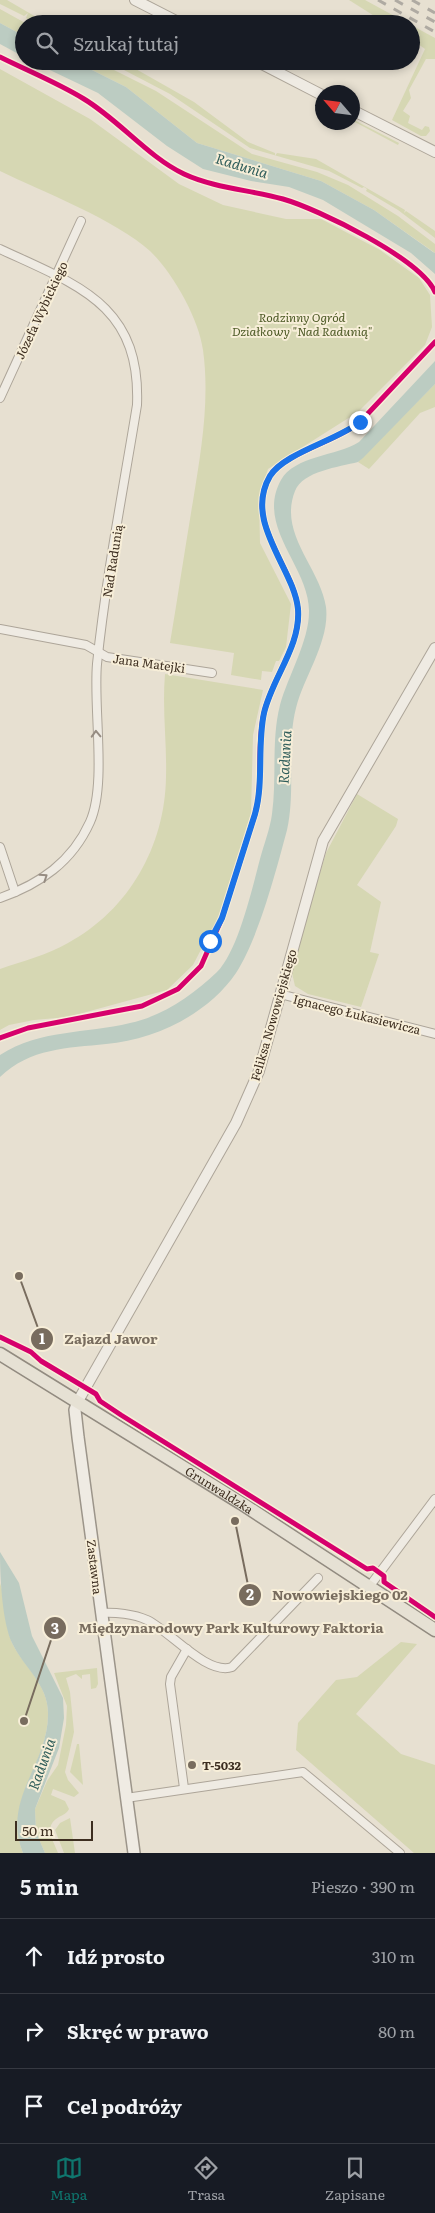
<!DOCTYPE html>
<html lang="pl">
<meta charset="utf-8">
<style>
:root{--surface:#171b24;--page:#20242c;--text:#f1f3f6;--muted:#9ea1a6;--line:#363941;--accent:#0f766e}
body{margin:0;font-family:Literata,serif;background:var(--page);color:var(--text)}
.compass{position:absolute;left:315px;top:85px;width:45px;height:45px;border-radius:50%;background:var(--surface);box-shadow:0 2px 8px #0003;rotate:298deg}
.scale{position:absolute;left:15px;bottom:12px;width:78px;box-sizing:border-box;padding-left:5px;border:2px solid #3d2e20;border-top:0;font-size:14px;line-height:18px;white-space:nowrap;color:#3d2e20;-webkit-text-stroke:4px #f7eed8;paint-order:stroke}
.stop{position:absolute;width:15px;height:15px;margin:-11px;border:4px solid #1a73e8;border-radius:50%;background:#fff}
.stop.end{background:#1a73e8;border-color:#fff;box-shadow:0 1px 5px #0008}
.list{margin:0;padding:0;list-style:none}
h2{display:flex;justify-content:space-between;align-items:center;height:65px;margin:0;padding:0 20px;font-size:21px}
h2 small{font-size:16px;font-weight:400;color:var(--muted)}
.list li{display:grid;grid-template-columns:32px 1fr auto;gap:15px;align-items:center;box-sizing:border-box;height:75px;padding:0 20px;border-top:1px solid var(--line)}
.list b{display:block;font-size:19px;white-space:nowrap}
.list em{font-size:16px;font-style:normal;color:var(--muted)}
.icon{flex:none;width:28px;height:28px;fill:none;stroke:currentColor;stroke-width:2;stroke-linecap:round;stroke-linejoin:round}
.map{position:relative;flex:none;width:435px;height:1853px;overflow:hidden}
.search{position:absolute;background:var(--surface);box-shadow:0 2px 8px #0003;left:15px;right:15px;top:15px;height:55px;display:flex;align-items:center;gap:12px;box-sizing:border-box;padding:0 18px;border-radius:28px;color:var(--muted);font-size:19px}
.sheet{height:290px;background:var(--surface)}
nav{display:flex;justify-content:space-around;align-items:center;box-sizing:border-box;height:70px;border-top:1px solid var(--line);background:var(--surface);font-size:14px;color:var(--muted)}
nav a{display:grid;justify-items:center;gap:2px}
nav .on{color:var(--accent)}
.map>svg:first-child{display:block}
.green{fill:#d6d7b3}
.water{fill:#bcccc2}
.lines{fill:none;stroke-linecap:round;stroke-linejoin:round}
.minor-casing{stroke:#ada599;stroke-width:10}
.tertiary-casing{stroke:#ada599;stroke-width:12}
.secondary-casing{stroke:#9c958a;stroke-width:14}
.primary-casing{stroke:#928b80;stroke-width:15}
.minor{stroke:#efebe3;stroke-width:8}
.tertiary{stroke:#efebe3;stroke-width:10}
.secondary{stroke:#efebe3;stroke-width:11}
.primary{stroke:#e6e1d4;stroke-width:12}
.rail{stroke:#afaaa2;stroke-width:3;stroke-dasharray:9 9;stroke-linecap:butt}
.cycleway-casing{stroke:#f7eed8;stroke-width:8}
.cycleway{stroke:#d6006c;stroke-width:5}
.oneway{stroke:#968c82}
.route{stroke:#1a73e8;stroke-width:6}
.poi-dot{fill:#786c5e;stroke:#f7eed8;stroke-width:2}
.labels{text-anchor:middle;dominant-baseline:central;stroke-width:4;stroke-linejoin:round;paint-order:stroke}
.street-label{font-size:12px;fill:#3d2e20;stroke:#f7eed8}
.park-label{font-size:12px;font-style:italic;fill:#4d5a26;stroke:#f7eed8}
.poi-label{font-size:12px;font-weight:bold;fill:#3d2e20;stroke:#f7eed8;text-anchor:start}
.water-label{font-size:14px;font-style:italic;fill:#2f5d5a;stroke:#f7eed8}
.leader{fill:none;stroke:#786c5e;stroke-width:2}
.callout-dot{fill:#786c5e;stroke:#f7eed8;stroke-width:2}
.mark-label{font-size:15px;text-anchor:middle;font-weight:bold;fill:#fff}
.callout-label{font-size:14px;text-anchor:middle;font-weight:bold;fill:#786c5e;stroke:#f7eed8;stroke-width:4;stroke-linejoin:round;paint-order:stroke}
</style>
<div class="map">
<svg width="435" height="1853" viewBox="0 0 435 1853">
<rect width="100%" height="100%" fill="#e7e0d1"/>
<g class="green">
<polygon points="0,0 7,0 48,24 36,24 26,18 28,13 24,16 0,4"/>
<polygon points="349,0 365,0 409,24 387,24"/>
<polygon points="0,9 27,24 24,24 24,36 0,23"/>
<polygon points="411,25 435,38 435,59 426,59 409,90 411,98 403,111 410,116 408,123 422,130 425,126 429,127 430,131 426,136 421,136 392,120 425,49 411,39"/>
<polygon points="74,61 96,61 156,91 252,154 317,172 348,185 398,216 435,244 435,253 374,210 321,181 197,143 126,87"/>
<polygon points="127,64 194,102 248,142 275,153 275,156 277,153 316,159 405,210 404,213 406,211 435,231 435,238 398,210 366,191 367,189 364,187 362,188 329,171 250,148 170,94 124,70"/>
<path d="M0,69L90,119L179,184L223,205L286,219H321L380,250L419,278L430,295L432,327L425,345L358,412L268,469L259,498L260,543L291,604L286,647L279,661H276L272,672L262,671L261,680L231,675L234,653L170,643C178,596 185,548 193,501C201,452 210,400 203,350C199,319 173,273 150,251C116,220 43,192 0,171Z"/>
<polygon points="352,119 399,143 398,145 353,121"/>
<polygon points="435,384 435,407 420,413 369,469 358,462"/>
<path d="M165,674L263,690L253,735L251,813L219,915L193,965L167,990L68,1017L34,1020L9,1025L0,1030V969C23,961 47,955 68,943C129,910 165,846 166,777C167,743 162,710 165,674Z"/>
<polygon points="357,794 398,819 396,826 357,885 381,902 370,952 379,954 361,1007 308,994 295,986 291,969 326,853"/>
<path d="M0,1583C7,1602 4,1624 12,1643C24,1667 48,1684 48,1713C49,1763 2,1801 23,1853H0Z"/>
<polygon points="401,1642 417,1644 356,1714 401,1754 435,1765 435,1853 414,1853 296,1750 298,1723 336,1680 357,1677"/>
<path d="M97,1668L98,1684L96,1688L91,1689L90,1674L82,1675V1679L76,1674L66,1678L70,1692L74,1732L65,1772L68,1780L79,1793L74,1797L53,1789L51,1795L65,1801L69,1809C66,1815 61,1815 56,1819C44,1828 54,1842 58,1853H45L36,1832L35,1809L47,1781L58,1765L66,1725L67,1706L54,1673Z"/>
<polygon points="77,1744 79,1744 83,1785 70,1772"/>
<polygon points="70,1818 75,1853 64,1853 55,1830 60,1823"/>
</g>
<g class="water">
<polygon points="0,23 24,36 24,57 0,44"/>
<polygon points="31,61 74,61 126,87 197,143 321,181 374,210 433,252 435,253 435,274 411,253 323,200 289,187 251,181 203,169 167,146 98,93"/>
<path d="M435,361V384L363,458L358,462C339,467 303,471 295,491C278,534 320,567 326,607C330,641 304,676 296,708C286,747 296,790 287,830C276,871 259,937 236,973C208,1014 155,1040 106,1044C68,1048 30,1048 0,1077V1055C41,1029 85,1034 130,1023C163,1016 193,995 217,972C238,951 252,889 260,859C264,844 270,829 272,814C277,778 271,740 280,705C288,676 309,641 309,612C310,567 255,527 281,480C294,456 337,456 359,442Z"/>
<path d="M0,1552L19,1583L32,1636L63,1698L64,1718L59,1748L35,1809L36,1832L45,1853H23C1,1799 49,1764 48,1713C48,1684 24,1668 12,1643C2,1621 0,1577 0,1552Z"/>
</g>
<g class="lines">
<defs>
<g id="minor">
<path d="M0,249C77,285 141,304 137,405C123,491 106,577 97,664C93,708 107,784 90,822C72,862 40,884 0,898"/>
<polyline points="0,398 81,221"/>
<polyline points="0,629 86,645 107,657 212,673"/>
<polyline points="0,847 15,892"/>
<polyline points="280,994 435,1034"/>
<polyline points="369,1587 435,1499"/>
<path d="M101,1613C115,1612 134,1614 147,1620C169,1630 207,1676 232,1667L318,1578"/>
<polyline points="184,1788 170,1684 171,1677 187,1649"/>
<polyline points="126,1798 303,1772 400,1853"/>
</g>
<g id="tertiary">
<polyline points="135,0 182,24"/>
<polyline points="256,61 322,95"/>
<polyline points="352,110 435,152"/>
<polyline points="78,1401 236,1123 259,1071 323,841 435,648"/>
</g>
<polyline id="secondary" points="78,1401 75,1410 78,1437 134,1853"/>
<g id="primary">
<path id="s1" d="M0,1354L241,1503L435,1630"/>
</g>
</defs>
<use href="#minor" class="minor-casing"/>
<use href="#tertiary" class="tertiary-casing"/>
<use href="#secondary" class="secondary-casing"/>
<use href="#primary" class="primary-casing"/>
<use href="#minor" class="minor"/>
<use href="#tertiary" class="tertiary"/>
<use href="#secondary" class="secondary"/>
<use href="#primary" class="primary"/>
<g class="rail">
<polyline points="378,0 435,32"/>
<polyline points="395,0 435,22"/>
<polyline points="412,0 435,13"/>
</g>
<defs>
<g id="cycleway">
<path d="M0,57C28,71 58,83 84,99C119,120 148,157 184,174C214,188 251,190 283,199C318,209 421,259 435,292"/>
<path d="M0,1038L28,1028L142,1006L178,989L201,966L222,918L255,814C264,782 256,746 264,713C272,678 301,646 298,609C294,567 243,522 270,476C284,453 337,441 360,422L435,342"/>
<polyline points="0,1337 31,1352 41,1361 96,1394 100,1401 121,1415 367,1569 373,1568 384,1576 384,1582 435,1617"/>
</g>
</defs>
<use href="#cycleway" class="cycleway-casing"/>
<use href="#cycleway" class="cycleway"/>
</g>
<defs><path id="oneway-chevron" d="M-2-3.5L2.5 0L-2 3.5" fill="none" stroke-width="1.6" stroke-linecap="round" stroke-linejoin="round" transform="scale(1.25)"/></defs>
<g class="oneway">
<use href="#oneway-chevron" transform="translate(96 734) rotate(-92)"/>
<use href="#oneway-chevron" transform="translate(44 877) rotate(-34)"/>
</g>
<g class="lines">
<path class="route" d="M210,941L222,918L255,814C264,782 257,746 264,713C272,678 301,646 298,609C294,568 243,522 270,476C284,453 338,440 360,422"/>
</g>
<circle class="poi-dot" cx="192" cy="1765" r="5"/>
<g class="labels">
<g class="street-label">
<text transform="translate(41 310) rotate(-65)">Józefa Wybickiego</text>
<text transform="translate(112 561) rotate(-81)">Nad Radunią</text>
<text transform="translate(149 663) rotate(8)">Jana Matejki</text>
<text transform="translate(357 1014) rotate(14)">Ignacego Łukasiewicza</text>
<text transform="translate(273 1015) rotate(-74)">Feliksa Nowowiejskiego</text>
<text stroke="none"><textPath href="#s1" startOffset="258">Grunwaldzka</textPath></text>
<text transform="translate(95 1567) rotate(83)">Zastawna</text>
</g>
<g class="park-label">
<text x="302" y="317">Rodzinny Ogród<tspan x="302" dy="14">Działkowy "Nad Radunią"</tspan></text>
</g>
<g class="poi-label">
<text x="202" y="1765">T-5032</text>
</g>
<g class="water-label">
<text transform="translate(242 165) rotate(17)">Radunia</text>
<text transform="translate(284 757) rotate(-87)">Radunia</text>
<text transform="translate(41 1764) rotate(-70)">Radunia</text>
</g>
</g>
<path class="leader" d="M19 1276L42 1339M235 1521L250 1595M24 1721L55 1628"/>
<g class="callout-dot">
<circle cx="19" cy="1276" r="5"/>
<circle cx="235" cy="1521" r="5"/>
<circle cx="24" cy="1721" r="5"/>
<circle cx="42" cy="1339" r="12"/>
<circle cx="250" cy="1595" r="12"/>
<circle cx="55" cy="1628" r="12"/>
</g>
<g class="mark-label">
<text x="42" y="1344">1</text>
<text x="250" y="1600">2</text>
<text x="55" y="1634">3</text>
</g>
<g class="callout-label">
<text x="111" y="1344">Zajazd Jawor</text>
<text x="340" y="1600">Nowowiejskiego 02</text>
<text x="231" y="1633">Międzynarodowy Park Kulturowy Faktoria</text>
</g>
</svg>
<svg class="compass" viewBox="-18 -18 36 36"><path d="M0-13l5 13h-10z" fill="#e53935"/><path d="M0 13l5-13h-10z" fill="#9ea1a6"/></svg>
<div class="scale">50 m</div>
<div class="stop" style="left:210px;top:941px"></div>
<div class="stop end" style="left:360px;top:422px"></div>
<div class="search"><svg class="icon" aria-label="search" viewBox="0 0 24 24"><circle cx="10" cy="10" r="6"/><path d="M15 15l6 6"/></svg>Szukaj tutaj</div>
</div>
<section class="sheet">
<h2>5 min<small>Pieszo · 390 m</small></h2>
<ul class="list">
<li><svg class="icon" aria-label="ahead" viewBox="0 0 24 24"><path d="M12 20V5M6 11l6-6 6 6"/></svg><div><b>Idź prosto</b></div><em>310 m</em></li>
<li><svg class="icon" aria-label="right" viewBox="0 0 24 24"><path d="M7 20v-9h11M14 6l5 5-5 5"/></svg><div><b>Skręć w prawo</b></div><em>80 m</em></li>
<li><svg class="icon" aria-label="arrive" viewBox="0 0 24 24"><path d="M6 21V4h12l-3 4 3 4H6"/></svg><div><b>Cel podróży</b></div></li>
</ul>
</section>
<nav>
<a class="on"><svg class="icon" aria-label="map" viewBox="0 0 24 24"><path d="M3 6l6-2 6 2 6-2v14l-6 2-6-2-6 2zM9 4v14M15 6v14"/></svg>Mapa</a>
<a><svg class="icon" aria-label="directions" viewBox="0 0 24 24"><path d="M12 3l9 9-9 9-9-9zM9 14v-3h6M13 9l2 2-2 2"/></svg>Trasa</a>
<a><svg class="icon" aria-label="saved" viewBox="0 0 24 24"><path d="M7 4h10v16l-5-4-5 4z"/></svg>Zapisane</a>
</nav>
